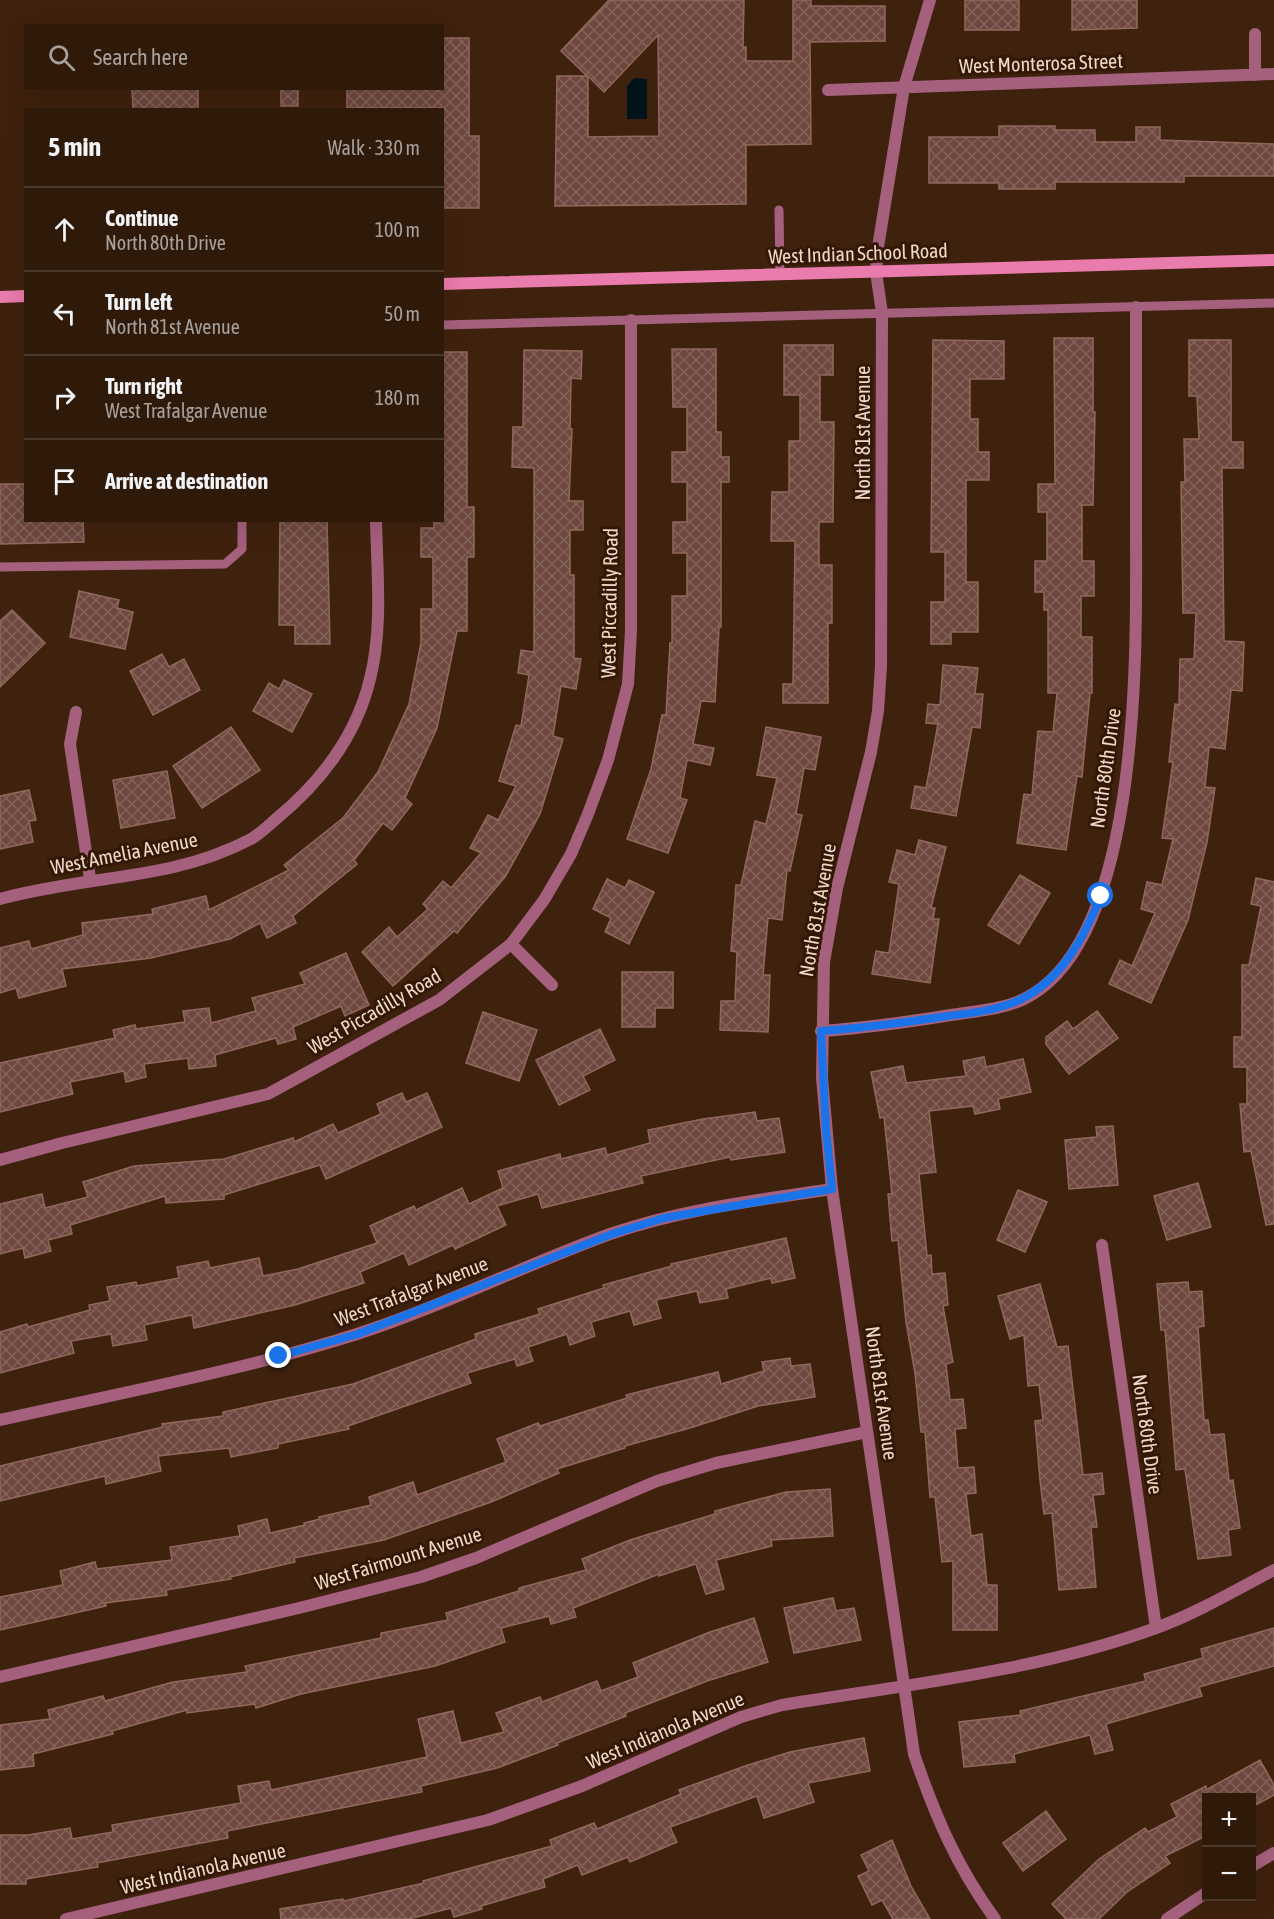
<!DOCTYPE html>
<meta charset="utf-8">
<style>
:root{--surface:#2f1a0a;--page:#372313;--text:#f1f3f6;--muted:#a7a19c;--line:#4a382b}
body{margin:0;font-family:"Asap Condensed",sans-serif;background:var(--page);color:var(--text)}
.controls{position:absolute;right:18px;bottom:18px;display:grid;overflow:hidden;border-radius:0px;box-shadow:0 6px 24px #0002}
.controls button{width:54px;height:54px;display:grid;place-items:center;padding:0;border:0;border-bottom:2px solid var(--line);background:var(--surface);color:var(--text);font:30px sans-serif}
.stop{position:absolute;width:18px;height:18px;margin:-14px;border:4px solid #1a73e8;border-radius:50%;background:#fff}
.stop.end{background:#1a73e8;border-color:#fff;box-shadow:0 2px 6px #0008}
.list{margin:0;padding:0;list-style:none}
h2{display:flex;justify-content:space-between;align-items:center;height:78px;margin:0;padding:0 24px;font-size:26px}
h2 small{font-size:20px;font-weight:400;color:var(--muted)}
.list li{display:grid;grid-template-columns:39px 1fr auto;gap:18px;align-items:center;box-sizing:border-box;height:84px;padding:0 24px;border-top:2px solid var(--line)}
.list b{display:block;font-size:22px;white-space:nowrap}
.list p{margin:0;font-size:20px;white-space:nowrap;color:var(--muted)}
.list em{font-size:20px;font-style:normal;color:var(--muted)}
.icon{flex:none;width:33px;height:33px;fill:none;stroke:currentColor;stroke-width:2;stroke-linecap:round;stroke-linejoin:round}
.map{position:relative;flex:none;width:1274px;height:1919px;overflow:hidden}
.search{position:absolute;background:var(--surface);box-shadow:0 6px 24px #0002;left:24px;top:24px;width:420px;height:66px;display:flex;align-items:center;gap:15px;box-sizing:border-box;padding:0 21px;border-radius:0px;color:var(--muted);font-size:22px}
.panel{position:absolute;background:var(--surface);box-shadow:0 6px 24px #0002;left:24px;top:108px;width:420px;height:414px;border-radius:0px}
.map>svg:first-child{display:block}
.water{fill:#02131c}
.building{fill:url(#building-cross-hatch);stroke:#90685e;stroke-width:1.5;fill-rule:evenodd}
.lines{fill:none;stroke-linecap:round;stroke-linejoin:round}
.lane{stroke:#a5607e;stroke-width:9}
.street{stroke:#a5607e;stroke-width:12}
.secondary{stroke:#ea7bad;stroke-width:12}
.route{stroke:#1a73e8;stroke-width:8}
.labels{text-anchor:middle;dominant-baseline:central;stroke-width:6;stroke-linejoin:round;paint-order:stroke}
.street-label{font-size:20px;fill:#ecd8cc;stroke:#341804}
</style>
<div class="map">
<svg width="1274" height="1919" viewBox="0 0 1274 1919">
<defs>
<pattern id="building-cross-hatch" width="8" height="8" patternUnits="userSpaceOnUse" patternTransform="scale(1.5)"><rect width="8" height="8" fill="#6e483f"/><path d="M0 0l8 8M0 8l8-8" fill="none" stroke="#83625a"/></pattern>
</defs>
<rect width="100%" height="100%" fill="#3f220e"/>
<polygon class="water" points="634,78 647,79 647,119 627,119 627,86"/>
<g class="building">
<path d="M609,0H744L743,47H746V61H793V0H811V6H885V41L810,42L811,144L746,145V204L555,206L557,76H587L561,51ZM658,35L659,136L588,137V76L604,92Z"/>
<rect x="965" y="0" width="54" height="30"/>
<polygon points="1072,0 1137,0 1137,28 1072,30"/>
<polygon points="442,38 469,38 469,136 479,136 479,208 442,208 442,108 347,108 347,88 442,88"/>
<polygon points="132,88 198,88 198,110 133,110"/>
<rect x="281" y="88" width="17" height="18"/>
<polygon points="999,126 1055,126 1055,130 1095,130 1095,142 1136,142 1136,127 1160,127 1160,140 1274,144 1274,176 1184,176 1184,182 1055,182 1055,189 999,189 999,183 929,183 929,137 999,137"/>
<polygon points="1054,338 1093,338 1093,412 1095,412 1093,505 1082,505 1082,561 1094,561 1094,596 1081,596 1081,637 1092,637 1092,693 1090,693 1082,777 1077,776 1066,850 1017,843 1024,794 1032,795 1038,731 1053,732 1057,693 1048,693 1048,610 1044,610 1044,592 1035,592 1035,561 1047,561 1047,512 1038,512 1038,484 1055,484"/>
<polygon points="933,340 1004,341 1004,379 970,379 970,419 978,419 978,452 989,452 989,480 966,480 966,582 978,582 978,632 951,632 951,644 931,644 931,602 945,602 945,552 931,552"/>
<polygon points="1189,340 1231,340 1231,442 1243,442 1243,468 1222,468 1224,641 1244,642 1242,691 1231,690 1225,749 1209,747 1205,787 1215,788 1207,842 1188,920 1151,1003 1109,984 1120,960 1132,966 1155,913 1141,909 1147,882 1162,885 1173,839 1162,838 1173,762 1169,762 1175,704 1179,705 1180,659 1194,659 1196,613 1183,613 1181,482 1185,482 1184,439 1199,439 1197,396 1189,396"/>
<polygon points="784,345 833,345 833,375 820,375 820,422 834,422 833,522 819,522 819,565 832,565 832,623 828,623 828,703 783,703 783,684 793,684 795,541 771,541 772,492 789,492 789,441 800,441 800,395 784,395"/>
<polygon points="672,349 716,349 716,432 721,432 721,457 729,457 729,482 721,482 721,627 719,627 715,702 701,701 693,744 714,748 710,765 687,760 680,798 687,800 668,853 627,839 651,769 662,715 666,715 670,643 672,643 672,596 687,596 687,553 673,553 673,522 687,522 687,482 672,482 672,452 687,452 687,407 673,407"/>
<polygon points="524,350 582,351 581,379 571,378 570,429 572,429 569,501 583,501 583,530 570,530 570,575 574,575 574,658 581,659 576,689 561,686 553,736 563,739 540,814 505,877 457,933 454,931 393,986 362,952 389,927 397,937 428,909 423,904 443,881 451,888 481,853 470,848 488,815 498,820 516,786 499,781 516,725 521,726 529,675 518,673 521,650 534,652 534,468 512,467 513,427 523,427"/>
<polygon points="442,352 467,352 467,507 474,507 474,557 467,557 467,631 457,631 437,728 405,798 412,804 392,830 383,823 354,860 357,864 293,916 296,923 267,938 260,923 230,939 151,958 62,969 66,986 19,998 16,988 0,993 0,948 29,941 31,949 83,935 82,923 153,914 152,909 206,896 209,910 289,870 284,865 343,818 378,772 409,704 421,643 421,609 433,609 433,557 421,557 421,528 434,528 434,520 442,520"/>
<polygon points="0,484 26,484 26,520 83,520 84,542 0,544"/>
<polygon points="280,520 327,520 330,644 295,644 295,625 279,625"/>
<polygon points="79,591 119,600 117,608 133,612 125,649 70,637"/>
<polygon points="12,610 45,643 0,687 0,621"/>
<polygon points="162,654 169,667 184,659 200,690 153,715 130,671"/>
<polygon points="943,665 978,668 975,694 983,694 980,728 972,727 956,816 911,808 915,786 926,788 938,724 926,723 928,704 940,705"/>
<polygon points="284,680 312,694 292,732 253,711 269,683 279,689"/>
<polygon points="231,727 260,770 202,808 173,766"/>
<polygon points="766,727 821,737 815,770 804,768 796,814 802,815 790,871 787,870 782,920 768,918 763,975 770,975 768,1032 720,1030 721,1001 735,1001 737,952 731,951 736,885 741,885 755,821 766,824 777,778 757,775"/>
<polygon points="167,771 175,818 121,828 113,780"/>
<polygon points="29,790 36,820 29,821 33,842 0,849 0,796"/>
<polygon points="919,840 946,847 931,908 935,908 933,919 939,919 930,983 872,974 876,951 889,953 899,884 889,882 897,850 915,855"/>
<polygon points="1020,875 1050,893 1019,944 988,925"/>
<polygon points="1256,878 1274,882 1274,1224 1266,1225 1251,1151 1244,1152 1240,1104 1247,1104 1247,1067 1234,1067 1234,1037 1242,1037 1242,965 1249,965 1261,906 1251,904"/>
<polygon points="607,879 625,888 629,880 654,892 629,944 605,932 611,918 593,909"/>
<polygon points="346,953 369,1005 345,1016 341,1006 293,1027 296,1039 278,1044 276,1038 215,1055 216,1066 189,1069 188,1058 144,1064 146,1077 126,1082 124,1071 70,1082 73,1094 0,1112 0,1063 115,1038 113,1030 135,1025 136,1029 185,1022 183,1011 209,1008 211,1023 256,1011 252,998 305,984 300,973"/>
<polygon points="622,972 673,972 673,1008 655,1008 655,1027 622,1027"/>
<polygon points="1097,1011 1118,1038 1069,1074 1046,1044 1046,1037 1067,1021 1073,1029"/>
<polygon points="483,1012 537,1030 519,1081 466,1063"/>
<polygon points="600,1029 615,1060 583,1076 590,1090 559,1105 536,1060"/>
<polygon points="984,1057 986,1067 1023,1059 1031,1092 998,1099 1000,1109 975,1114 973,1106 929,1111 936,1172 919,1174 927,1256 931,1255 932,1274 945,1273 948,1305 943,1306 953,1362 946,1364 950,1400 963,1399 966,1428 955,1429 958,1468 974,1467 976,1493 966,1494 971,1536 982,1534 987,1585 997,1585 997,1630 953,1630 953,1561 942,1562 935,1497 930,1497 925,1432 921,1432 915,1373 906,1322 898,1240 892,1241 888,1194 892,1194 884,1117 880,1118 871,1072 903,1066 906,1083 966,1076 963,1061"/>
<polygon points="402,1093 406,1102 427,1093 442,1127 326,1179 320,1165 224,1195 224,1199 166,1203 165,1196 70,1225 72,1234 48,1240 51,1251 25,1258 23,1248 0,1254 0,1204 42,1194 45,1208 88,1197 83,1182 134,1166 224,1159 293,1138 294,1142 333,1124 338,1133 381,1114 377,1104"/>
<polygon points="755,1112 757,1121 779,1118 785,1152 731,1160 730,1157 641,1176 643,1183 542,1208 538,1194 497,1206 506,1225 455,1249 453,1245 409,1265 404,1253 360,1272 364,1283 295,1305 194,1328 192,1315 144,1325 147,1340 113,1346 111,1334 71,1341 74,1353 0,1373 0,1332 27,1324 28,1327 90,1310 89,1305 110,1301 107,1287 136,1282 137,1286 179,1278 177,1267 208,1261 210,1268 259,1258 263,1276 298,1269 377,1243 370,1226 414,1206 416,1210 462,1188 469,1204 503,1188 498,1171 560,1154 561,1159 605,1148 607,1155 650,1143 648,1130 703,1119"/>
<polygon points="1113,1126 1118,1185 1069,1189 1065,1140 1097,1137 1096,1127"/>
<polygon points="1198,1183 1211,1227 1167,1240 1154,1196"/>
<polygon points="1018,1190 1047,1202 1025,1252 997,1240"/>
<polygon points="786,1238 795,1278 772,1283 771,1278 726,1289 728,1298 700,1303 697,1291 656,1300 661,1318 634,1325 630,1311 591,1322 595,1336 570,1345 567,1334 528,1347 533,1361 517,1366 515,1359 467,1373 471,1383 348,1426 349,1429 278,1444 278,1448 231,1457 229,1448 158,1456 161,1471 106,1484 105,1476 0,1501 0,1466 163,1427 162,1424 223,1416 223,1412 353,1384 476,1339 475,1334 540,1314 538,1309 604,1288 603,1285 672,1266 671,1264"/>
<polygon points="1188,1282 1189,1292 1202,1291 1204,1326 1198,1327 1204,1420 1208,1420 1210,1435 1224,1434 1229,1481 1233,1480 1240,1528 1228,1530 1231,1555 1198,1559 1185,1469 1176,1470 1165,1330 1161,1330 1157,1284"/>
<polygon points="1040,1284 1057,1347 1068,1346 1083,1475 1102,1473 1104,1494 1093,1495 1097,1527 1091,1527 1096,1587 1059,1590 1052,1513 1044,1514 1040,1480 1035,1421 1043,1420 1039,1385 1028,1386 1024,1335 1010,1339 998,1296"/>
<polygon points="790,1358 791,1366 810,1364 815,1397 758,1406 690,1428 625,1446 625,1448 557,1469 559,1473 491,1502 384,1540 294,1558 295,1562 230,1577 231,1579 166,1590 167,1595 105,1603 106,1606 0,1630 0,1597 63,1585 60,1571 95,1562 97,1569 172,1560 170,1547 240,1536 238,1526 267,1519 270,1533 305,1525 304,1523 320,1519 319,1517 371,1505 369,1497 413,1482 417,1495 506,1462 497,1439 538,1423 540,1426 627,1398 626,1395 718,1372 721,1384 764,1371 762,1362"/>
<polygon points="830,1489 833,1536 771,1540 772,1546 716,1560 724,1589 706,1594 696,1564 659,1576 659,1574 573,1608 576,1617 551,1624 549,1616 501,1628 505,1642 435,1666 301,1694 256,1708 255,1704 187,1713 187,1710 112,1731 113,1734 33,1754 34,1766 0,1770 0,1725 50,1719 48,1710 103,1696 105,1701 173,1682 247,1672 245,1666 381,1638 381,1633 448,1620 446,1613 519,1591 519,1588 586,1570 582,1559 633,1539 715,1514 715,1511 786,1492"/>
<polygon points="833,1598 836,1611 854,1608 861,1640 794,1653 784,1608"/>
<polygon points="754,1618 768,1662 707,1681 625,1713 626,1716 557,1743 558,1745 497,1768 421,1786 422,1792 227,1831 228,1838 97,1863 98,1867 26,1879 26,1884 0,1884 0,1835 28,1835 70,1828 72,1839 113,1832 112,1825 241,1803 238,1786 269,1781 271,1790 427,1757 418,1719 453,1711 461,1743 504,1732 496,1713 540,1697 542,1702 597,1681 601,1691 638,1677 633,1663 710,1632"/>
<polygon points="1274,1628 1274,1666 1199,1687 1202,1696 1106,1724 1113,1750 1095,1754 1090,1735 1014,1754 1015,1762 964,1767 959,1722 1021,1715 1020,1711 1146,1681 1144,1674 1203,1658 1201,1649"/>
<polygon points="864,1738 870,1771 808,1783 814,1802 764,1818 757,1796 670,1827 677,1842 630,1862 628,1857 582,1875 578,1865 543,1879 545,1887 481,1906 482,1909 454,1917 451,1908 409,1919 281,1919 280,1909 343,1899 344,1901 424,1883 423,1881 552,1846 550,1840 594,1823 597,1829 681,1794 679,1790 745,1766 790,1752"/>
<polygon points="1260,1760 1274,1785 1274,1795 1252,1807 1251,1797 1206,1797 1206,1836 1165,1856 1170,1863 1127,1892 1099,1919 1066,1919 1052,1904 1099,1859 1145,1828 1148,1832 1177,1817 1171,1804 1206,1786 1206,1790"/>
<polygon points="1046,1811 1066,1839 1023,1871 1003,1843"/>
<polygon points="892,1840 911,1886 930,1919 893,1919 882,1900 872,1905 858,1876 869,1871 861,1855"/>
</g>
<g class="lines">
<g class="lane">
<polyline points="779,210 780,274"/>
<polyline points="442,325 1274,303"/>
<polyline points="0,567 225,564 242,549 242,520"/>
</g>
<g class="street">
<path d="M930,0L904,87L878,247L876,272L882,313L881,666L878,711L871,752L837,888L824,962L822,1078L832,1189L914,1754C935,1816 957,1867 995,1919"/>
<polyline points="1255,34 1255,75"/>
<polyline points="828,90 1274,74"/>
<polyline points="76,712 70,744 90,879"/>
<path d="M0,899C58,883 117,880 174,867C200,861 228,851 251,839C260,834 268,826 276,819C321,782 356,737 370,679C383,628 377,572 376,520"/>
<polyline points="511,944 552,985"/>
<path d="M821,1031C865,1028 908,1022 951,1015C975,1011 1001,1010 1024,999C1145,940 1136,638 1136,522C1136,450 1136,378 1136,307"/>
<polyline points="0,1160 62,1143 268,1094 439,1000 511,944 544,900 571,854 588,814 608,760 628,684 631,631 631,320"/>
<polyline points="1102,1245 1156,1628"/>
<path d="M0,1420C119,1393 241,1371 357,1334C443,1306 525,1265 610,1234C682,1209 758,1200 832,1189"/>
<polyline points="0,1677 299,1608 421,1577 476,1558 657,1481 716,1463 867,1432"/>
<polyline points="1252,1866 1274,1853"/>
<path d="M66,1919L488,1820L582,1786L741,1717L782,1705C905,1685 1038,1671 1156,1628C1197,1613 1236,1590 1274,1570"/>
<polyline points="1167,1919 1206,1893"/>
</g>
<g class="secondary">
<polyline points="442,284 1274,260"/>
<polyline points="0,297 26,296"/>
</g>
</g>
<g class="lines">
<path class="route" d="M279,1356L358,1334L612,1234L664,1218L832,1189L826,1130L821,1031C862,1028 901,1023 941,1017C960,1014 981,1013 1000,1007C1054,993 1081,945 1101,896"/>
</g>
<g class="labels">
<g class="street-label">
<text transform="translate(1041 63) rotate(-2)">West Monterosa Street</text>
<text transform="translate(858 253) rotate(-2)">West Indian School Road</text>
<text transform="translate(862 433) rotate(-90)">North 81st Avenue</text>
<text transform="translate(609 603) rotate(-89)">West Piccadilly Road</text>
<text transform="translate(1105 768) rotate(-82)">North 80th Drive</text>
<text transform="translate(124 853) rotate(-11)">West Amelia Avenue</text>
<text transform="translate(817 910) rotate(-80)">North 81st Avenue</text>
<text transform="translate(374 1011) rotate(-30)">West Piccadilly Road</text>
<text transform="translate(411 1291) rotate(-21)">West Trafalgar Avenue</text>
<text transform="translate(882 1393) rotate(82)">North 81st Avenue</text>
<text transform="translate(1148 1434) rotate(82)">North 80th Drive</text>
<text transform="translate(398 1558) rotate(-17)">West Fairmount Avenue</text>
<text transform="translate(665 1730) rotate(-23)">West Indianola Avenue</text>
<text transform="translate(203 1868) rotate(-13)">West Indianola Avenue</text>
</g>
</g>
</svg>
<div class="controls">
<button>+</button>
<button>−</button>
</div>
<div class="stop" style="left:1101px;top:896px"></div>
<div class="stop end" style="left:279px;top:1356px"></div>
<div class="search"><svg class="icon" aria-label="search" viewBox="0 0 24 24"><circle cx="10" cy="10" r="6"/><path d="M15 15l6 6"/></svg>Search here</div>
<section class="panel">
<h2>5 min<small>Walk · 330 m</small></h2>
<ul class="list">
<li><svg class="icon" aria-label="ahead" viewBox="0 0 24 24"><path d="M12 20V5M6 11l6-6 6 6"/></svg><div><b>Continue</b><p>North 80th Drive</p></div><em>100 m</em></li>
<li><svg class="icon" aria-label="left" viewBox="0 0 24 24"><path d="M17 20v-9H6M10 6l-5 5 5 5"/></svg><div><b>Turn left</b><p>North 81st Avenue</p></div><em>50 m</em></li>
<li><svg class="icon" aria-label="right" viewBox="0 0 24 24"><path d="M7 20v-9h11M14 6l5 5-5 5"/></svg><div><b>Turn right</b><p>West Trafalgar Avenue</p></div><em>180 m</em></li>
<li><svg class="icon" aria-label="arrive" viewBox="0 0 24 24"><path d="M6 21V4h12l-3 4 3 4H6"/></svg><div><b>Arrive at destination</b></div></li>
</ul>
</section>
</div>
